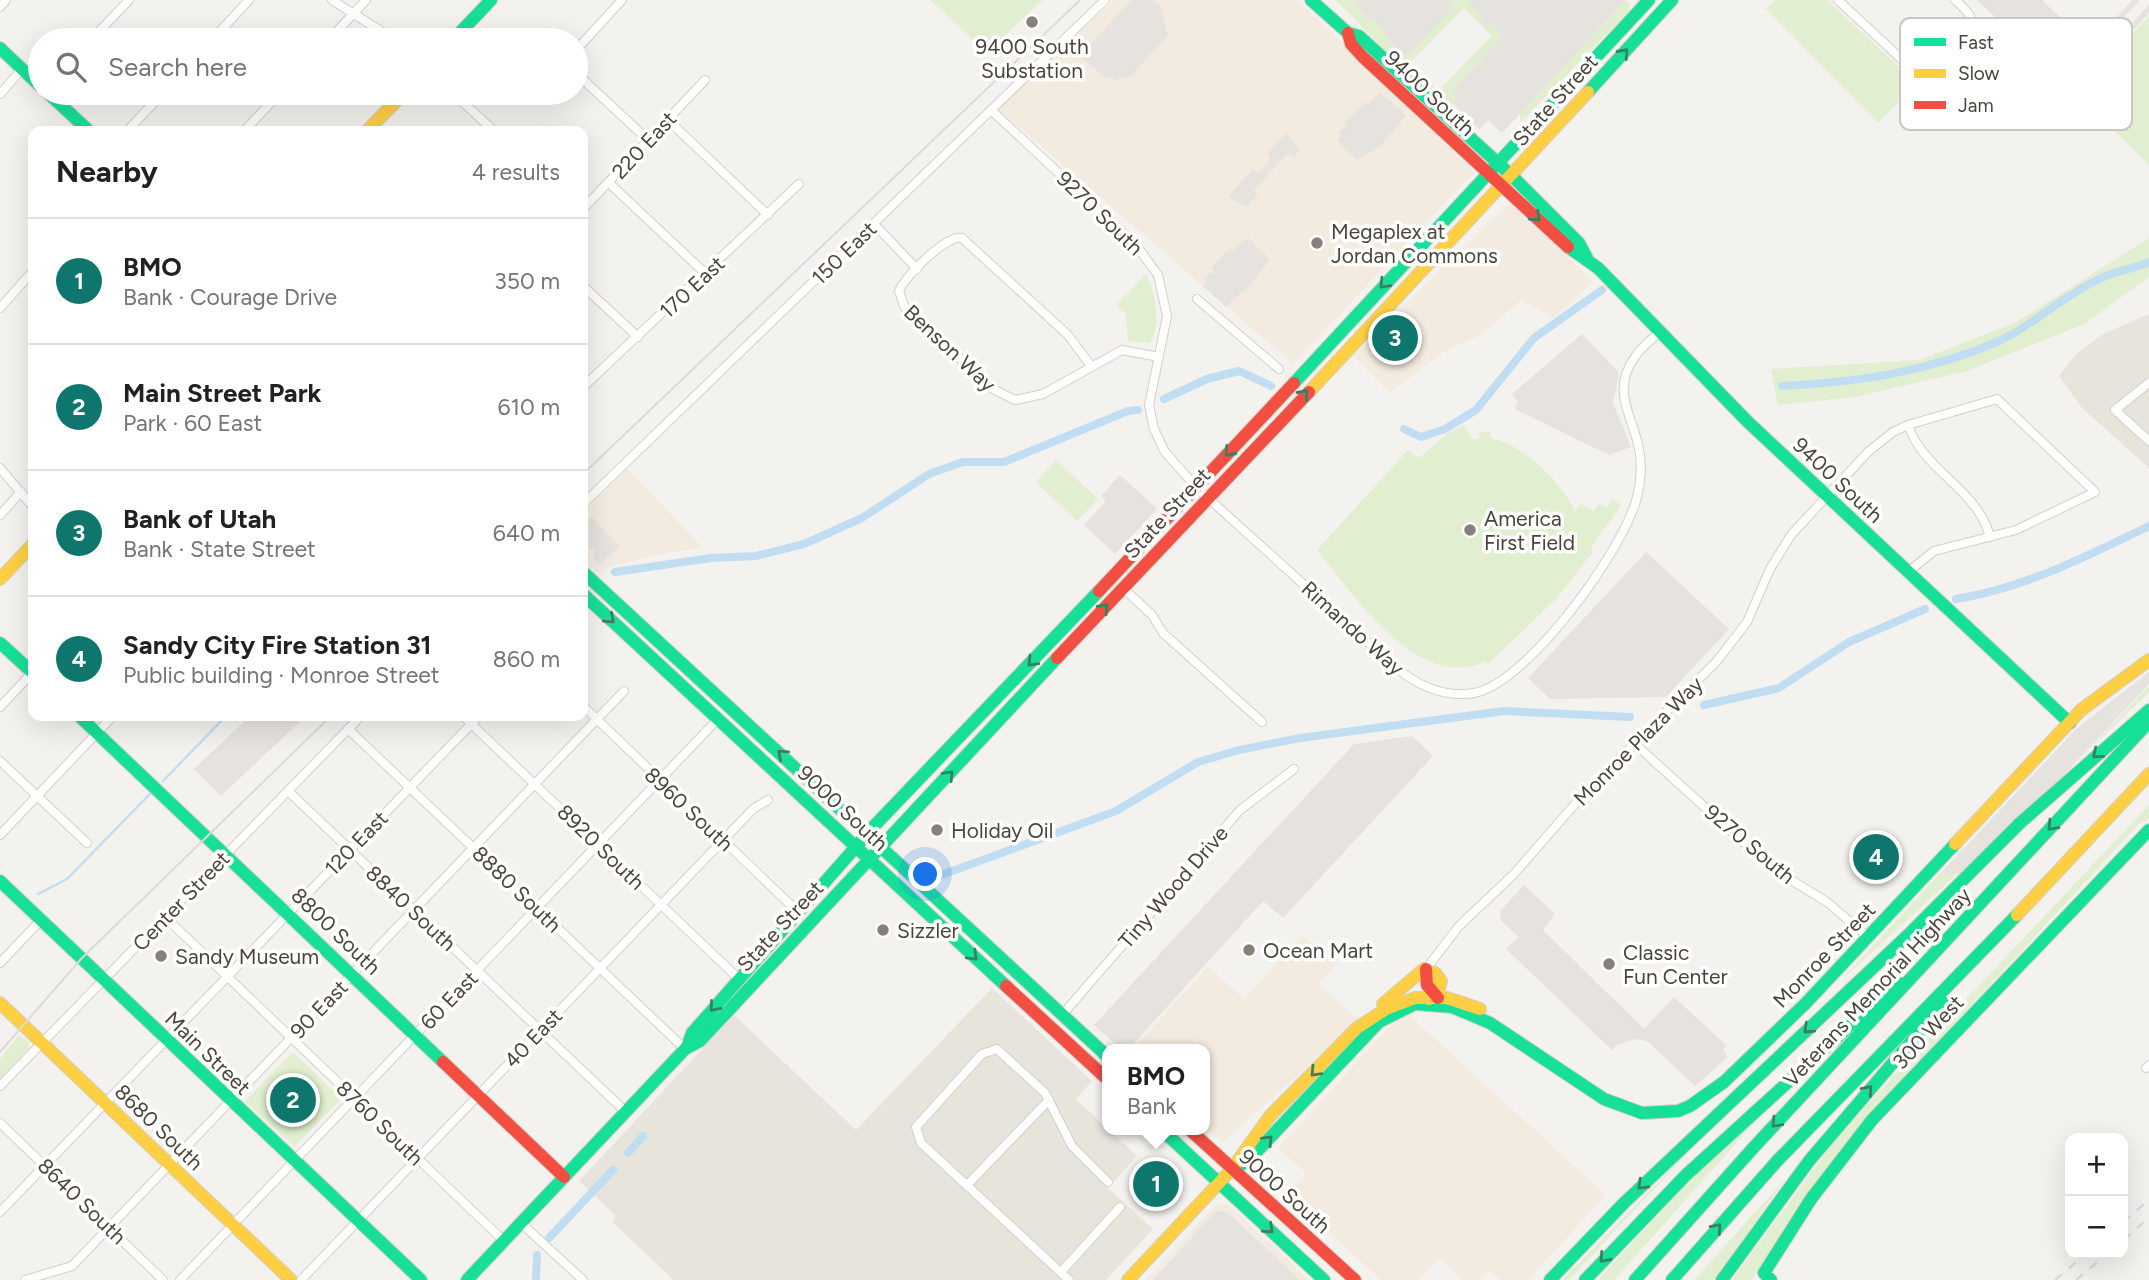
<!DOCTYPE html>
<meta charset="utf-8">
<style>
:root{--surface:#fff;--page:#f2f2f2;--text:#202124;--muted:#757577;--line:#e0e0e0;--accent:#0f766e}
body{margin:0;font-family:Figtree,sans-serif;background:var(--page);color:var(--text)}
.controls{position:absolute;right:21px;bottom:21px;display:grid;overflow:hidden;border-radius:14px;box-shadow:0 7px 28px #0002}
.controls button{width:63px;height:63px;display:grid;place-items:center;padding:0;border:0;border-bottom:2px solid var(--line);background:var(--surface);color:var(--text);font:35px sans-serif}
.you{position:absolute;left:926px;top:875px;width:24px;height:24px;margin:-18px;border:5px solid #fff;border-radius:50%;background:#1a73e8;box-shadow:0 0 0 10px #1a73e833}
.badge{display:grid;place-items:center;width:46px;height:46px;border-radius:50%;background:var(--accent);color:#fff;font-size:23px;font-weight:700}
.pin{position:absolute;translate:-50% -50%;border:4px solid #fff;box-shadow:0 2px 7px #0006}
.popup{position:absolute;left:1102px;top:1044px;width:108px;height:91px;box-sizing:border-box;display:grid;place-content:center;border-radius:14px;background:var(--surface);filter:drop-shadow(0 2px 5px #0005);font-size:23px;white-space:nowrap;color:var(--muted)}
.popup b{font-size:26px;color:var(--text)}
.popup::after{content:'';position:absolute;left:50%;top:100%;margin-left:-14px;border:14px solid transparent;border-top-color:var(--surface)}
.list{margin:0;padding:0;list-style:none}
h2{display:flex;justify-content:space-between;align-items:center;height:91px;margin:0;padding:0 28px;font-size:30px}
h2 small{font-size:23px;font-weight:400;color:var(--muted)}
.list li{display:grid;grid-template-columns:46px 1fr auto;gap:21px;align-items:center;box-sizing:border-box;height:126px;padding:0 28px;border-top:2px solid var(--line)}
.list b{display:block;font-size:26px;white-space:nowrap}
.list p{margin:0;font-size:23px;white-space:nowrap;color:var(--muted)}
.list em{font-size:23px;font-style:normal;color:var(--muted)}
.icon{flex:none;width:38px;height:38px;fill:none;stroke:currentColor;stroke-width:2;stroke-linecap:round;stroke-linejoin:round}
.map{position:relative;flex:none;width:2149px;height:1280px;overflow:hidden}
.search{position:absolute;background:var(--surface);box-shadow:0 7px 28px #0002;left:28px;top:28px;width:560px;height:77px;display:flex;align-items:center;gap:18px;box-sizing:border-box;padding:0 24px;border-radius:38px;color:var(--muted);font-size:26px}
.panel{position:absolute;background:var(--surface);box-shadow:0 7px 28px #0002;left:28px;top:126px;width:560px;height:595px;border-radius:14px}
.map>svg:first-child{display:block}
.residential{fill:#e7e4dc}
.commercial{fill:#f3ebdf}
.green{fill:#e1eecf}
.parking{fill:#e6e3df}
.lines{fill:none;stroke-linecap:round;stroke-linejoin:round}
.stream{stroke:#c0ddf1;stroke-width:2.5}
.canal{stroke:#c0ddf1;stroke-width:8}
.street-casing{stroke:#d2d0cb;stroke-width:10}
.fast-casing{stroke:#d3cfc5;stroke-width:14}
.slow-casing{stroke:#d3cfc5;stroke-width:14}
.jam-casing{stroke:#d3cfc5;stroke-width:14}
.street{stroke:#fdfdfc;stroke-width:8}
.fast{stroke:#16e098;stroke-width:12}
.slow{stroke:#ffcf43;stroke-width:12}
.jam{stroke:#f24e42;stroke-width:12}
.tram{stroke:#dbdbda;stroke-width:2}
.rail{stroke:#dbdbda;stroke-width:2.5;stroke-dasharray:9 9;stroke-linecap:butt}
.oneway{stroke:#36825f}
.poi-dot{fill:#868178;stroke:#fff;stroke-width:2.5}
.labels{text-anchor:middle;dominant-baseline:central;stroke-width:7;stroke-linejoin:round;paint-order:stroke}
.poi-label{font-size:21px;fill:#4b4439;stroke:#fff;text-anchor:start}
.street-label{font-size:21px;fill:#4b4439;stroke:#fff}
.key{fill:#fff;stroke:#c9c7c4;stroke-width:2}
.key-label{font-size:19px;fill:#4b4439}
</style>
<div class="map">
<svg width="2149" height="1280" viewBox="0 0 2149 1280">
<rect width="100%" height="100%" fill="#f4f2ee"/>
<g class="residential">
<polygon points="2149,314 2149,468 2082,408 2059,376 2076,354 2103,334"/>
<polygon points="992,988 1092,1081 1076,1099 1137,1156 1108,1188 1153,1229 1106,1280 674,1280 612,1222 616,1216 579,1181 734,1015 856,1130"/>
</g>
<g class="commercial">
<polygon points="1114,0 1297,0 1477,169 1293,364 996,107"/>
<polygon points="1511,201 1593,281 1554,318 1521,300 1481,335 1443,352 1390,393 1353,356"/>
<polygon points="627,469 703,548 671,552 609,567 600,575 583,559 583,513"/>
<polygon points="1303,935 1336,965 1319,983 1358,1020 1223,1143 1205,1127 1205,1049 1133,1049 1208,966 1244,999"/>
<polygon points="1409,1015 1606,1195 1528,1280 1500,1280 1489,1270 1480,1280 1463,1280 1439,1258 1419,1280 1381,1280 1287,1194 1306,1173 1278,1148 1393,1023"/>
<polygon points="1223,1203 1231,1207 1309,1280 1146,1280 1213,1207"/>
</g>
<g class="green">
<polygon points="930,0 1043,0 987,52"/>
<path d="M1335,0H1354L1369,22L1374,19L1395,48L1403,50L1454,6L1450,0H1468L1486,25L1491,22L1502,37L1452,91L1457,96L1452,103L1477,126L1471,132L1413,77L1417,72L1438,91L1492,36L1464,8L1404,69C1379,46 1359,22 1335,0Z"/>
<polygon points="1623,0 1630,2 1629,11 1521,122 1519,113"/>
<polygon points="1775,0 1827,0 1910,77 1909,91 1878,123 1766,9"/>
<polygon points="2149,16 2149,165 2064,81 2092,75"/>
<polygon points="2149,238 2149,277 2084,324 1967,371 1855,397 1778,405 1771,369 1920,360 2016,322"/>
<path d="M1146,274C1156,295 1161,321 1151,343L1128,341L1126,314L1116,305Z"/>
<path d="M1464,425L1472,440L1480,438L1479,432H1490L1491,438C1524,445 1561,482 1575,511L1581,504L1594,512L1599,504L1607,508L1613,499L1621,505L1591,548L1592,553L1557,598L1488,664L1486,661C1419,694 1354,595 1317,550L1408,450L1419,458L1447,434Z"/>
<polygon points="1056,460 1098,499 1077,521 1036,482"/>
<polygon points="2149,686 2149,692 2083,756"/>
<polygon points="2149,805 2149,820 2141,822 1861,1124 1794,1213 1752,1280 1732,1280 1842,1131"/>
<polygon points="1970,862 1843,979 1843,978 1948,865"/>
<polygon points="19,1035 28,1042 29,1048 0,1079 0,1059"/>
<polygon points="293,1052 341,1099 294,1147 245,1101"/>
<polygon points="1761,1115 1614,1280 1598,1280 1695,1175"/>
<polygon points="1699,1141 1569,1280 1562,1280"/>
<polygon points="1786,1178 1714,1280 1694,1280"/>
</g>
<g class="parking">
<polygon points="1132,0 1153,0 1161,7 1168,35 1130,77 1116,80 1105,77 1079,56"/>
<polygon points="1354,0 1450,0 1454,6 1408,55 1395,48 1374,19 1369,22"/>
<polygon points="1468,0 1625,0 1502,133 1488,120 1480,129 1452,102 1457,96 1452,91 1502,37 1492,23 1486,26"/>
<polygon points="1977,0 2042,0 2086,42 2056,74"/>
<polygon points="2133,0 2140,0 2082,62 2078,58"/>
<polygon points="2149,5 2149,13 2093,73 2089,69"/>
<polygon points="1381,93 1406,115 1380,147 1357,160 1337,141 1341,136 1338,133 1344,127 1348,130 1344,124 1365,102 1371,106 1369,102"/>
<polygon points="1286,133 1300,150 1294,157 1288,153 1254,190 1258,195 1247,207 1233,200 1229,195 1253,169 1258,173 1271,159 1267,154"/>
<polygon points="1248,238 1270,259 1251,284 1226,307 1203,286 1207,282 1204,279 1210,273 1216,274 1211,268 1230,248 1235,252 1235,247"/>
<polygon points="1582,334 1619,373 1613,403 1631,447 1609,455 1515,409 1518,402 1512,394"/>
<polygon points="1120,475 1157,509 1115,554 1084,525 1106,501 1101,496"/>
<polygon points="592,517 620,547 600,564 594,559 594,548 591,550 583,542 583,527"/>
<polygon points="1646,552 1729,629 1666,697 1550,699 1528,678"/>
<polygon points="2149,672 2149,684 2017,825 2011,821 1963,873 1941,873 2077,728"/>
<polygon points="250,716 306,716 221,796 194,769"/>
<polygon points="1412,736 1433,756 1283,918 1263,901 1129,1049 1121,1049 1094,1025 1354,744"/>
<polygon points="1524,885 1555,914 1543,930 1644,1029 1674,997 1727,1046 1723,1050 1728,1057 1695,1086 1647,1041 1636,1039 1617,1045 1612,1050 1506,949 1519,937 1501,921 1500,911"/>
<polygon points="1226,1211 1300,1280 1153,1280 1215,1212"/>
</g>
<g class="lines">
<g class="stream">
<polyline points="163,781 226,716"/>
<polyline points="38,894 67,879 150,794"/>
</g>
<g class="canal">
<path d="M1782,386C1857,382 1929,372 1999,341C2026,329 2046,310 2071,295C2082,288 2096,280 2108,275C2121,270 2136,268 2149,262"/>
<polyline points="1164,399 1207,379 1239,371 1271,386"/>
<polyline points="1404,429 1421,437 1445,429 1476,410 1534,338 1602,290"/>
<polyline points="615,572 711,558 756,556 804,544 862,518 929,474 963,462 1004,462 1128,411 1138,410"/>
<path d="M1956,599C2025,588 2087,556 2149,526"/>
<polyline points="1704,705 1779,688 1849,642 1925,609"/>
<polyline points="936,877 1116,811 1198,762 1239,750 1300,738 1504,711 1630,717"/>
<polyline points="628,1153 643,1136"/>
<polyline points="549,1238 613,1170"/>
<polyline points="536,1280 537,1255"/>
</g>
<defs>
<g id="street">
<polyline points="332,0 395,40"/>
<path d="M1838,0L1926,82L1973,33C1975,17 1966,10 1955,0"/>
<polyline points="0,7 6,0"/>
<polyline points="91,40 129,0"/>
<polyline points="212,40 249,0"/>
<polyline points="329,40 366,0"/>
<polyline points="576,50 622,0"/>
<polyline points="576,73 648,140"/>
<polyline points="453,93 494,131"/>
<polyline points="0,94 22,69"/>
<path d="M991,110L1136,245L1158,275L1167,316L1149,405L1154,429L1165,452L1197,488L1395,667C1417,685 1444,698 1474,693C1527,684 1625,548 1637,497C1641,482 1642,463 1639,449C1633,416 1610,391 1635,357C1641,347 1653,339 1661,330"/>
<polyline points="668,120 768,215"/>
<polyline points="127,131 163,93"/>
<polyline points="244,131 280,93"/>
<polyline points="609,183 706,274"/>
<polyline points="583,209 705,80"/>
<polyline points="874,224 917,269"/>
<polyline points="583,286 638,337"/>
<polyline points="1197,299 1279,369"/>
<polyline points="0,308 33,271"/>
<path d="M1091,366L1068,335L962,238C946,235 906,275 899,291L904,306L993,389L1015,400L1043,394L1122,350L1159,357"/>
<polyline points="2149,383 2115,410 2149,441"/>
<polyline points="583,387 799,184"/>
<path d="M1908,425C1924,472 1978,489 1990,537"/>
<polyline points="0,468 33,507"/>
<polyline points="583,504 1105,0"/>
<polyline points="0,515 21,492"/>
<polyline points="1123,588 1152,615 1163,633 1262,722"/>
<polyline points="583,706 797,911"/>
<polyline points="0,707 33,672"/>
<polyline points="463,716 739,979"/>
<polyline points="348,729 685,1049"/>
<polyline points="1635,744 1773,869 1827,902 1869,938"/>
<polyline points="0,761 87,843"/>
<polyline points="288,791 626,1112"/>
<polyline points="0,835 113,716"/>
<polyline points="165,917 504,1241"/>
<polyline points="0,963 41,920"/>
<polyline points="1426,969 1459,926 1514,874 1582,796 1717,661 1747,622 1770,569 1791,535 1868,452 1893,432 1908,425 1997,399 2095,492 2016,530 1934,551 1908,572"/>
<polyline points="1062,1015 1240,810 1294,769"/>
<polyline points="2146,1068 2149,1065"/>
<polyline points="0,1086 361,716"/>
<polyline points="0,1123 163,1280"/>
<polyline points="967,1185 1049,1100"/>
<polyline points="0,1212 479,716"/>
<polyline points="521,1223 583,1280"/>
<polyline points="1061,1272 1120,1207"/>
<polyline points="25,1280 72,1266 624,691"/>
<polyline points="180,1280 718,719"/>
<polyline points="301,1280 753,809 768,800"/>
<polyline points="1069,1280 921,1143 916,1127 982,1054 997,1049 1045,1093 1072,1146 1108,1182"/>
</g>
<g id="fast">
<polyline points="1311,0 1348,33 1359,36 1512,176 1579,243 1587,258"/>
<polyline points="453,40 491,0"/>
<polyline points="0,48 40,86"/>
<polyline points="1588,92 1672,0"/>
<polyline points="48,93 89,131"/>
<polyline points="1568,247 1598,268 1748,422 2070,723"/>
<polyline points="1294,383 1649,0"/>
<polyline points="583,572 1107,1056"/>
<polyline points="583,594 1006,986"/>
<polyline points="0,643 33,673"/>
<polyline points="79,716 443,1062"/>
<polyline points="0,881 421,1280"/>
<polyline points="687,1047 692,1033 876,824 1099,591"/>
<polyline points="1162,1130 1324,1280"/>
<polyline points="1232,1169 1247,1162 1379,1022 1415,1004 1452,1007 1490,1023 1604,1099 1642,1113 1678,1111 1690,1106 1724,1082 1806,1003 1955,844"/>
<polyline points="467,1280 685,1049 700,1041 1057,658"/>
<polyline points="1550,1280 1624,1203 1910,933 2020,823 2149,710"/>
<polyline points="1585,1280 1686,1175 1898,982"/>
<polyline points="1635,1280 1755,1146 2149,722"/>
<polyline points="1672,1280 1778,1160 2017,915"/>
<polyline points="1722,1280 1809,1161 1944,1003"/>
<polyline points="1771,1280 1764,1273 1811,1199 1872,1120 2149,830"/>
</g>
<g id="slow">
<polyline points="367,131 404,93"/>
<polyline points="1309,392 1588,92"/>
<polyline points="0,579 33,544"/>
<polyline points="1955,844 2081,710 2149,660"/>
<polyline points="2017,915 2149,774"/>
<polyline points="0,1003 291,1280"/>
<polyline points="1383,1004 1424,969 1435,973 1441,981 1438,993 1429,999"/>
<polyline points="1128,1280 1232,1169 1270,1116 1357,1028 1386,1009 1415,998 1447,998 1480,1009"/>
</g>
<g id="jam">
<polyline points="1348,33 1351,44 1363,57 1568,247"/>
<polyline points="1099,591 1294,383"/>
<polyline points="1057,658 1309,392"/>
<polyline points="1426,969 1427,985 1438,998"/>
<polyline points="1006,986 1107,1079"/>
<polyline points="443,1062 564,1177"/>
<polyline points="1190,1130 1355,1280"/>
</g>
</defs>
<use href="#street" class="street-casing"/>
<use href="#fast" class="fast-casing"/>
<use href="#slow" class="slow-casing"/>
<use href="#jam" class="jam-casing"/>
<use href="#street" class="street"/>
<use href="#fast" class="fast"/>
<use href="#slow" class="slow"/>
<use href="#jam" class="jam"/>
<g class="tram">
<polyline points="583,474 1080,0"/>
<polyline points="0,1052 81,959 331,716"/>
</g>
<g class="rail">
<polyline points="2123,1222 2149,1200"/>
<polyline points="2123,1240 2149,1218"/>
<polyline points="2055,1280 2086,1254"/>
<polyline points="2076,1280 2107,1254"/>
</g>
</g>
<defs><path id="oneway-chevron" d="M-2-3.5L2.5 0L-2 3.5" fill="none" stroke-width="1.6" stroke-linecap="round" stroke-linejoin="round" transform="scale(1.75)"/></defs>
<g class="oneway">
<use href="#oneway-chevron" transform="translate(1624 53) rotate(-48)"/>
<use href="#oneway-chevron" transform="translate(1536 217) rotate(43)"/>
<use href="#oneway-chevron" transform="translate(1384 284) rotate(133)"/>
<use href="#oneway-chevron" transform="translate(1304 394) rotate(-48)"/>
<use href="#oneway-chevron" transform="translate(1229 452) rotate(132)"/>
<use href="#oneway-chevron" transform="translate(1104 608) rotate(-47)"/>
<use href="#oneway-chevron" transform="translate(610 619) rotate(42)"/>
<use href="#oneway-chevron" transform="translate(1032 662) rotate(134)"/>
<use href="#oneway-chevron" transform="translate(782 754) rotate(-138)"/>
<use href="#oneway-chevron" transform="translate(2097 754) rotate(140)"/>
<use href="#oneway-chevron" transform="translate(949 775) rotate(-47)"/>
<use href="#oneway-chevron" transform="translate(2052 826) rotate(133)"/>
<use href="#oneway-chevron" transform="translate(973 956) rotate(44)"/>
<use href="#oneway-chevron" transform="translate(714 1007) rotate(131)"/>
<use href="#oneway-chevron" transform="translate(1808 1029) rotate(137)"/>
<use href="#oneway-chevron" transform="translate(1315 1072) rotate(134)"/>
<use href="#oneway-chevron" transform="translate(1868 1090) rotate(-49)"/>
<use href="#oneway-chevron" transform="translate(1776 1123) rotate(133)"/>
<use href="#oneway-chevron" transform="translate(1268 1140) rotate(-47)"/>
<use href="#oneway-chevron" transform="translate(1642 1185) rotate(136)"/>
<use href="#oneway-chevron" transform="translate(1717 1228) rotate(-49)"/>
<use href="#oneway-chevron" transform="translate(1269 1229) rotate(43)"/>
<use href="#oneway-chevron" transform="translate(1604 1258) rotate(132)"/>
</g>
<g class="poi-dot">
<circle cx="1032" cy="22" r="7"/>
<circle cx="1317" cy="243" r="7"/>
<circle cx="1470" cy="530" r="7"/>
<circle cx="937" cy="830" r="7"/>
<circle cx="883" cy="930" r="7"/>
<circle cx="1249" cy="950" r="7"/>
<circle cx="161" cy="956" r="7"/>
<circle cx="1609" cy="964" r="7"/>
</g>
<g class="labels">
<g class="poi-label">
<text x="1032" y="46" text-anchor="middle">9400 South<tspan x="1032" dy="24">Substation</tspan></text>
<text x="1331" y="231">Megaplex at<tspan x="1331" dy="24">Jordan Commons</tspan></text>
<text x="1484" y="518">America<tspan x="1484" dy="24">First Field</tspan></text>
<text x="951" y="830">Holiday Oil</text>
<text x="897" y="930">Sizzler</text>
<text x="1263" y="950">Ocean Mart</text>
<text x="1623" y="952">Classic<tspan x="1623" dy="24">Fun Center</tspan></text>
<text x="175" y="956">Sandy Museum</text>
</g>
<g class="street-label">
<text transform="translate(1430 93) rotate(43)">9400 South</text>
<text transform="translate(1555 100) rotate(-48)">State Street</text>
<text transform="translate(644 145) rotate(-47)">220 East</text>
<text transform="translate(1100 213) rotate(44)">9270 South</text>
<text transform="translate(844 253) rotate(-44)">150 East</text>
<text transform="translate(692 287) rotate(-43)">170 East</text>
<text transform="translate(950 348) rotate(43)">Benson Way</text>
<text transform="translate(1838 480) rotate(43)">9400 South</text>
<text transform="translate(1167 513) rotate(-47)">State Street</text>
<text transform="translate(1353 628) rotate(42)">Rimando Way</text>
<text transform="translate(1638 741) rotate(-45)">Monroe Plaza Way</text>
<text transform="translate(843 808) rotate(43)">9000 South</text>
<text transform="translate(689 809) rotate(43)">8960 South</text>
<text transform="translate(356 843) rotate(-46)">120 East</text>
<text transform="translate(1750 844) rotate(40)">9270 South</text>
<text transform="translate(601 847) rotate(44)">8920 South</text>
<text transform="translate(1173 887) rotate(-49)">Tiny Wood Drive</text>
<text transform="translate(517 889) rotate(44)">8880 South</text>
<text transform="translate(181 901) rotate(-46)">Center Street</text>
<text transform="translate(411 908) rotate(43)">8840 South</text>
<text transform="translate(780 926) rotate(-47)">State Street</text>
<text transform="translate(336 931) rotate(44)">8800 South</text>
<text transform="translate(1824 955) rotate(-46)">Monroe Street</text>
<text transform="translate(1877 987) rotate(-47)">Veterans Memorial Highway</text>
<text transform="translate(449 1000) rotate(-46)">60 East</text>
<text transform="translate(319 1009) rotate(-46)">90 East</text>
<text transform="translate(1928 1032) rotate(-47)">300 West</text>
<text transform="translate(533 1038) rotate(-46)">40 East</text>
<text transform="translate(208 1053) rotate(44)">Main Street</text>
<text transform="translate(380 1123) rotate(44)">8760 South</text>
<text transform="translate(159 1127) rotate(44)">8680 South</text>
<text transform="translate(1285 1191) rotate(42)">9000 South</text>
<text transform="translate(82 1201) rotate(44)">8640 South</text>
</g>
</g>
<rect x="1900" y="18" width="232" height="112" rx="10" class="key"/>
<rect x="1914" y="38" width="32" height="8" fill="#16e098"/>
<rect x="1914" y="69" width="32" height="9" fill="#ffcf43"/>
<rect x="1914" y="101" width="32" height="8" fill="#f24e42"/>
<g class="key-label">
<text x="1958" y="49">Fast</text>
<text x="1958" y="80">Slow</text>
<text x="1958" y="112">Jam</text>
</g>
</svg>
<div class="controls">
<button>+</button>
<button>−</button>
</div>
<div class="you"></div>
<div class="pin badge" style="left:1156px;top:1184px">1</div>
<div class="popup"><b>BMO</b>Bank</div>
<div class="pin badge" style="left:293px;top:1100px">2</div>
<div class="pin badge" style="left:1395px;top:338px">3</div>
<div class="pin badge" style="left:1876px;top:857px">4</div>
<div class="search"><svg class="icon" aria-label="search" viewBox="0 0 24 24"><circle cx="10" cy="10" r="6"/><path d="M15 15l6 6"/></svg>Search here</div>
<section class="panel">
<h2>Nearby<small>4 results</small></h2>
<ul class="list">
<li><span class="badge">1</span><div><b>BMO</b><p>Bank · Courage Drive</p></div><em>350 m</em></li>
<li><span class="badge">2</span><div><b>Main Street Park</b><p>Park · 60 East</p></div><em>610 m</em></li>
<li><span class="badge">3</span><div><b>Bank of Utah</b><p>Bank · State Street</p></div><em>640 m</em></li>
<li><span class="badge">4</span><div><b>Sandy City Fire Station 31</b><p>Public building · Monroe Street</p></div><em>860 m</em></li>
</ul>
</section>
</div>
